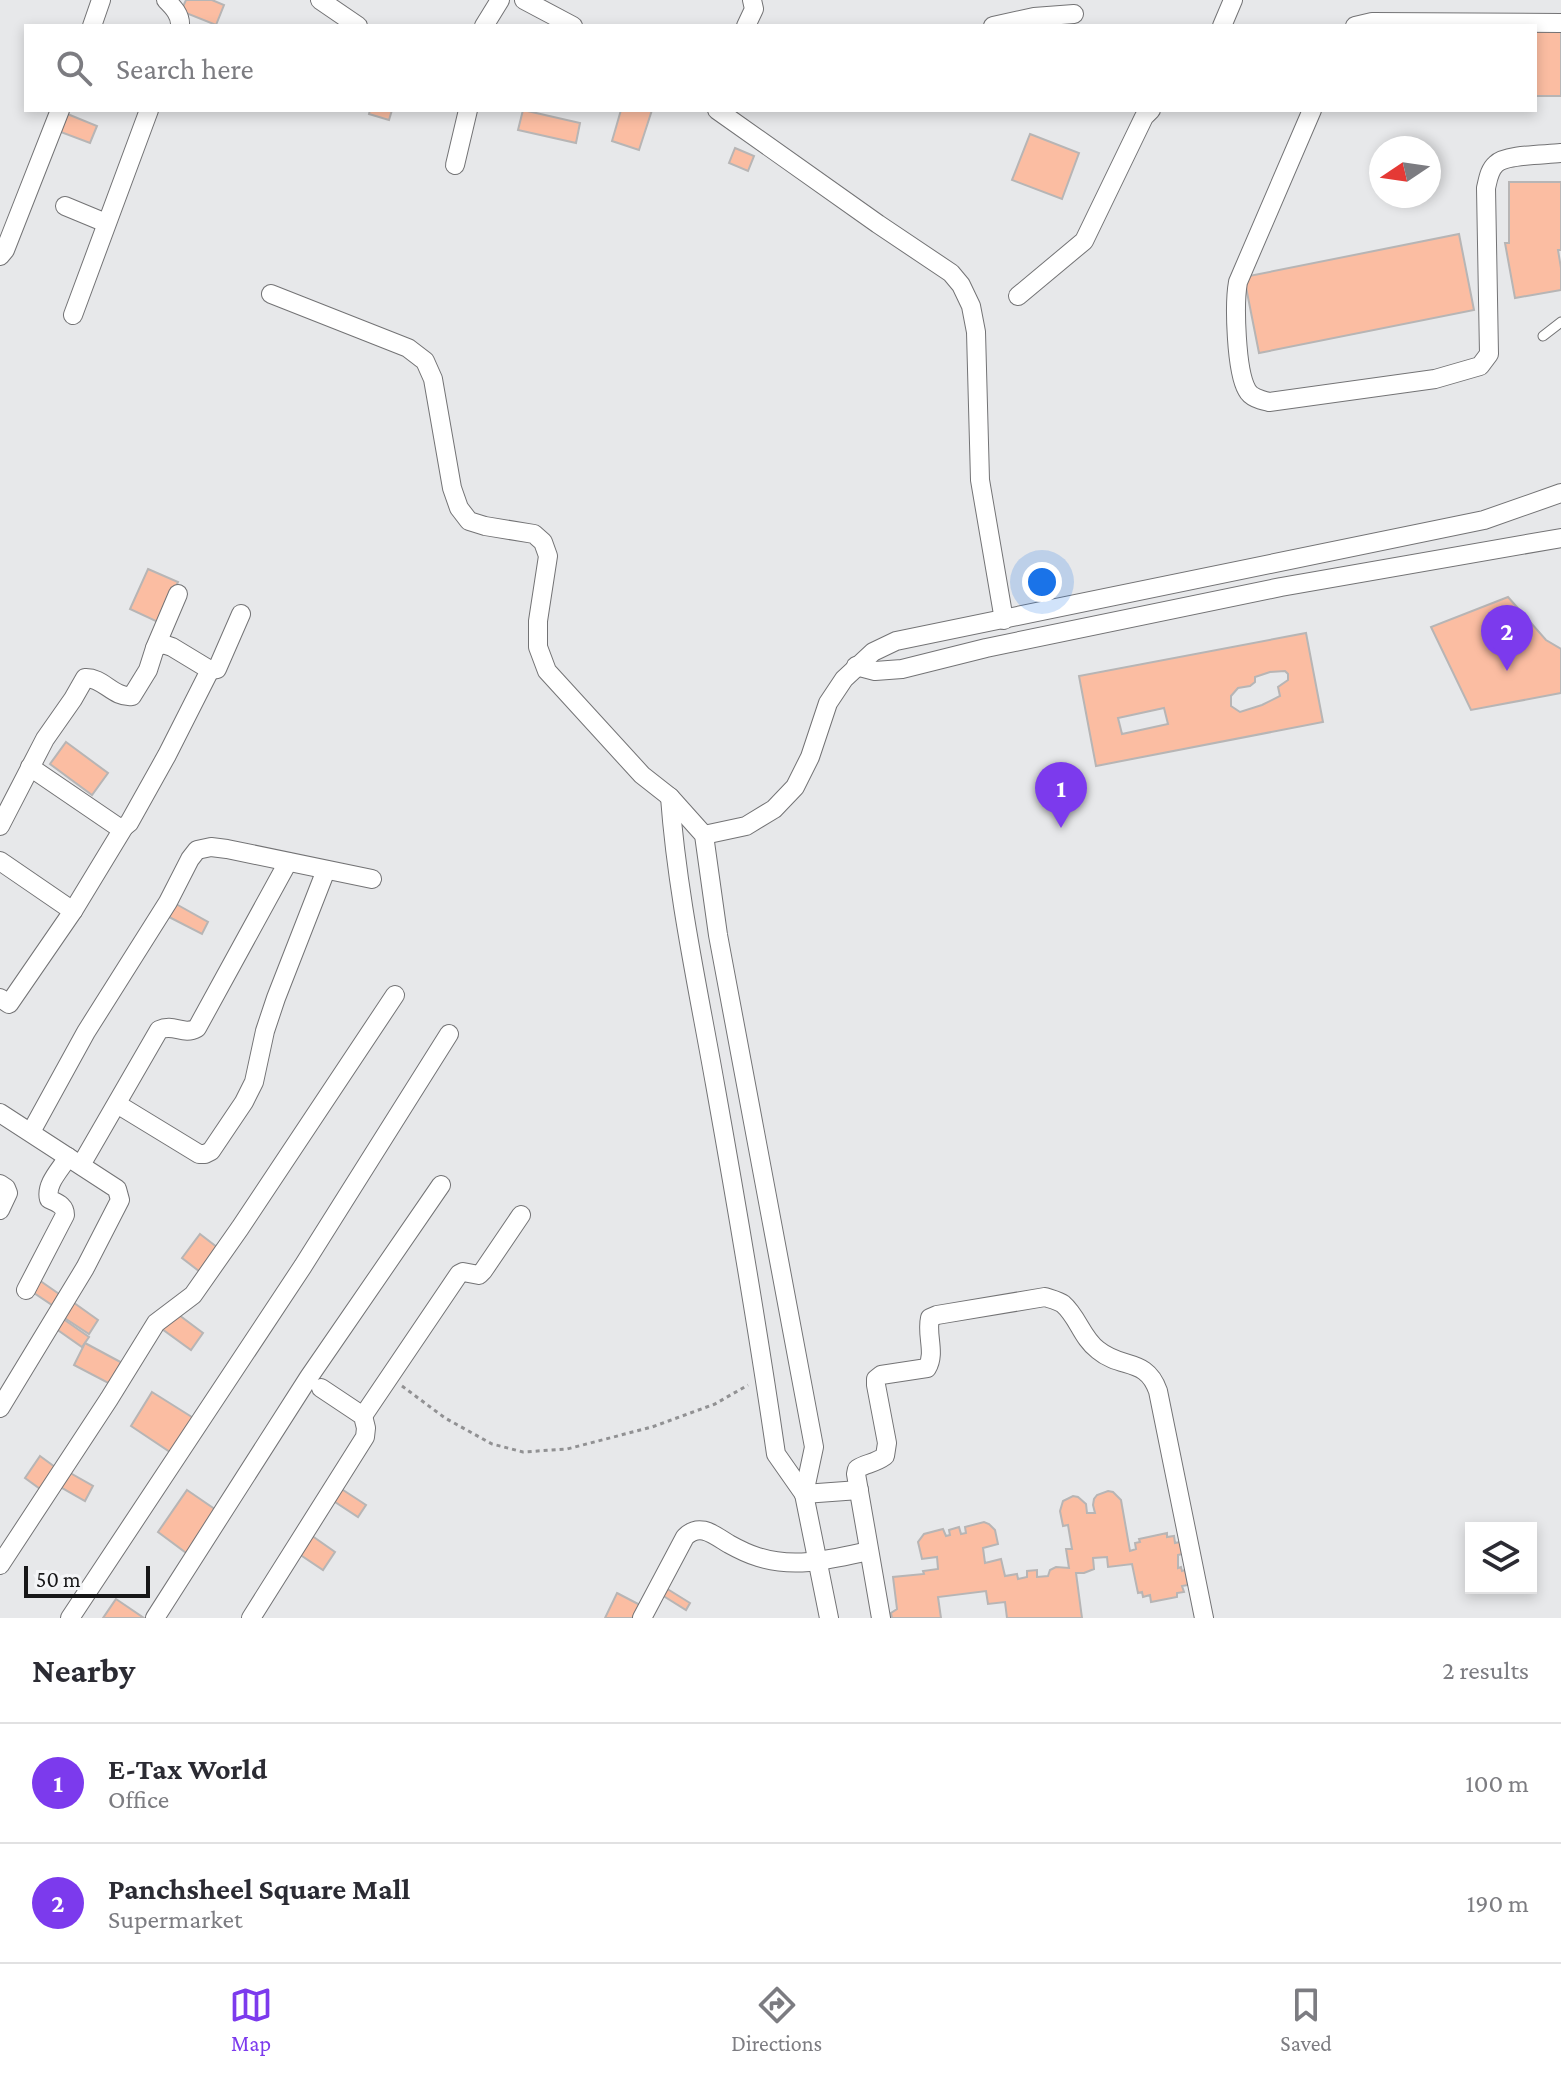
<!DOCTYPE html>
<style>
:root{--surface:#fff;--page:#f7f7f7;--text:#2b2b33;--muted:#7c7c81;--line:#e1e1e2;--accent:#7c3aed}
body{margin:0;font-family:"Crimson Pro",serif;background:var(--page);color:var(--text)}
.controls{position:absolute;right:24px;bottom:24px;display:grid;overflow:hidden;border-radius:0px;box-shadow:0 4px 12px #0003}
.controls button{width:72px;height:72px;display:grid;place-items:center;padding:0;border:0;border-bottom:2px solid var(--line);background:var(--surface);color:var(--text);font:40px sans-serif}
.compass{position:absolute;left:1369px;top:136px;width:72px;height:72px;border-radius:50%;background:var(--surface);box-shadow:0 4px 12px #0003;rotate:257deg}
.scale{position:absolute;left:24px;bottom:20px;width:126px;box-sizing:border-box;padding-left:8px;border:4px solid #171718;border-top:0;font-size:22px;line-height:28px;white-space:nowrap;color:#171718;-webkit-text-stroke:6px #f4f5f7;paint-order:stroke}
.you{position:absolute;left:1042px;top:582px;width:28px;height:28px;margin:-20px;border:6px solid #fff;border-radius:50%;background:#1a73e8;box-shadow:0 0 0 12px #1a73e833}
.badge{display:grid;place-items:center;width:52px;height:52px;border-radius:50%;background:var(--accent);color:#fff;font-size:26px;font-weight:700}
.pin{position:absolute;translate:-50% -66px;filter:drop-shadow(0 2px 4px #0008)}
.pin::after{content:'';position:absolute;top:42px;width:28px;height:24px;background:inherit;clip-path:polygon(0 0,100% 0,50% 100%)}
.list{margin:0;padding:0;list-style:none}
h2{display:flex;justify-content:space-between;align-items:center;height:104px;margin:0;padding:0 32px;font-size:34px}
h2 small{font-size:26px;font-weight:400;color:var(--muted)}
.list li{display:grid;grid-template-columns:52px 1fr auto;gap:24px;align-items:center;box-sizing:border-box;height:120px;padding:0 32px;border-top:2px solid var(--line)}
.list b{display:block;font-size:30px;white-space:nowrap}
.list p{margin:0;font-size:26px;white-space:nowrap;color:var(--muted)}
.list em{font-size:26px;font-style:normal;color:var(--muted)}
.icon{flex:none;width:44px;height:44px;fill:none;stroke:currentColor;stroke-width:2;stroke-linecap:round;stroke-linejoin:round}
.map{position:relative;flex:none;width:1561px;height:1618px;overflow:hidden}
.search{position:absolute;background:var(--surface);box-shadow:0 4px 12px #0003;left:24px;right:24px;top:24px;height:88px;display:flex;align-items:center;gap:20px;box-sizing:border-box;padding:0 28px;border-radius:0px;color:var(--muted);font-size:30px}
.sheet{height:344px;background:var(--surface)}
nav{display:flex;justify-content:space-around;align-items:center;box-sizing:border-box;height:112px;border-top:2px solid var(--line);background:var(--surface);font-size:22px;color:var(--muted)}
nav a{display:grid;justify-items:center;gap:4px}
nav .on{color:var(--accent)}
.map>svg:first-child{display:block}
.building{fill:#fbbda2;stroke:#b7b5b5;stroke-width:2;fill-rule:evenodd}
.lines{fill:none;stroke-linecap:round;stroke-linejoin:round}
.lane-casing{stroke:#737375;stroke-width:11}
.street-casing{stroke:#737375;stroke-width:20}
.path{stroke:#919193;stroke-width:3;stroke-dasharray:4 4;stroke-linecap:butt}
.lane{stroke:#fff;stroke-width:9}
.street{stroke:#fff;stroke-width:18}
</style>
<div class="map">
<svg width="1561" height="1618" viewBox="0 0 1561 1618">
<rect width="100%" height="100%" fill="#e7e8ea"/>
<g class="building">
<polygon points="186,0 212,0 224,5 216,25 181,11"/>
<rect x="1535" y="31" width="26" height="65"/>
<polygon points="370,110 392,110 389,120 369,114"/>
<polygon points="523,110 580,123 576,143 518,130"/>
<polygon points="621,110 652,110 639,150 612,141"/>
<polygon points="65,113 97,126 90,143 58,131"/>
<polygon points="1030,134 1079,153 1062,199 1012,180"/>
<polygon points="735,148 754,156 748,171 729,163"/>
<polygon points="1509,182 1561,182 1561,250 1558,250 1561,268 1561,290 1515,298 1505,243 1509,243"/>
<polygon points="1459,234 1474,310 1259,353 1244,277"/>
<polygon points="148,569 178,582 160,623 130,609"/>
<polygon points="1508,597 1546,640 1561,649 1561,693 1471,710 1431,627"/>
<path d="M1306,633L1323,722L1096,766L1079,676ZM1285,671L1288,674V680L1278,687L1280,696L1262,705L1240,712L1231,706V696L1238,688L1250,686L1255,682V677L1270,672ZM1164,708L1168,724L1122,734L1118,718Z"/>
<polygon points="66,742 108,773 92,795 50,764"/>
<polygon points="176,904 208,922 202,934 169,917"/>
<polygon points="200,1234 222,1251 204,1275 182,1258"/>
<polygon points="39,1280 62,1296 55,1307 31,1291"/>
<polygon points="70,1300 98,1320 89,1334 60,1315"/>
<polygon points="175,1312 203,1333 191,1350 162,1329"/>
<polygon points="59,1316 89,1337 82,1347 52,1326"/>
<polygon points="85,1343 126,1365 114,1386 74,1365"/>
<polygon points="152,1392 195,1419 173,1454 131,1426"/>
<polygon points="40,1456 59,1470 43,1491 25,1478"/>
<polygon points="65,1470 93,1486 85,1501 57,1485"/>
<polygon points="340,1488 366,1505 358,1517 332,1500"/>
<polygon points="187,1490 219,1512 189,1555 158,1532"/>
<polygon points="1108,1491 1113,1492 1121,1500 1130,1551 1136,1549 1135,1543 1140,1542 1139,1539 1167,1533 1167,1537 1174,1536 1175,1543 1180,1542 1182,1554 1178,1555 1178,1568 1181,1567 1182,1571 1185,1570 1188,1585 1182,1586 1184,1592 1177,1593 1177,1597 1151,1602 1150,1595 1143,1597 1142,1592 1138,1593 1132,1564 1108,1567 1107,1557 1093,1558 1094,1569 1084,1573 1076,1573 1082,1618 1007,1618 1005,1602 988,1604 986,1591 938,1597 941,1618 892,1618 891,1613 897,1609 893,1577 924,1574 923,1571 938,1569 937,1557 922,1559 918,1542 924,1534 943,1529 946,1536 950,1535 949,1530 959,1527 961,1534 966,1533 965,1527 984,1522 989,1524 995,1530 998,1544 983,1548 985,1563 1001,1559 1005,1576 1017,1574 1018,1579 1027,1577 1027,1571 1037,1570 1037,1577 1048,1576 1050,1570 1056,1567 1069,1568 1066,1549 1072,1549 1068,1525 1063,1526 1060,1511 1063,1501 1073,1496 1078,1497 1086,1504 1087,1513 1095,1513 1093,1505 1094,1499 1097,1495"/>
<polygon points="308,1533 335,1552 323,1570 296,1552"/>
<polygon points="661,1585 690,1603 686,1610 657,1592"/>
<polygon points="617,1593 642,1606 636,1618 605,1618"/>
<polygon points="116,1599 144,1618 103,1618"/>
</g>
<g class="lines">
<defs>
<polyline id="lane" points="1543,336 1561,322"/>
<g id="street">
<path d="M166,0C173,7 181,15 180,26"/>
<polyline points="320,0 358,26"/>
<polyline points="524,0 573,26"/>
<polyline points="92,26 101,0"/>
<polyline points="484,26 500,0"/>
<polyline points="746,26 754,9 752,0"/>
<polyline points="993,26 1034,17 1074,14"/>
<polyline points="1222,26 1233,0"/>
<polyline points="1355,26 1372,22 1561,23"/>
<polyline points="717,110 878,224 951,273 961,285 971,306 976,332 980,480 1004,620"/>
<path d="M1312,110L1238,282C1234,304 1236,371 1247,390C1251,398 1261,400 1269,402L1435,379L1480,366L1489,354L1486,188C1488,180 1489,170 1496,164C1506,154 1546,155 1561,153"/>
<polyline points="455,165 468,110"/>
<polyline points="65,206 106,223"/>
<polyline points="0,256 5,250 60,110"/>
<polyline points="271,294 408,348 425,361 433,379 452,488 459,508 469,521 485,526 534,534 543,542 548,556 538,621 538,647 547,671 642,775 670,797 704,835 718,935 814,1447 804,1494 829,1618"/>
<polyline points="1018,296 1084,241 1144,117 1151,110"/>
<polyline points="73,315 149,110"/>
<polyline points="155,648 178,594"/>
<polyline points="856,666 875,671 902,669 986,648 1281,587 1561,538"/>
<polyline points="30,767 118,827 124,827 129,823 167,755 210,670"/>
<path d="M670,797C677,893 698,988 715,1084C737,1207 758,1330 776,1454L804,1494"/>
<path d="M0,826L45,739L73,699L85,678C103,677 113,698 132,696L148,670L155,648L163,644L172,647L210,670L217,669L241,614"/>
<polyline points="704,835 746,826 774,809 795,787 810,757 828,703 844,679 873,652 896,641 1484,520 1561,493"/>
<polyline points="0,861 73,911"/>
<polyline points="0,998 9,1004 73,911 124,827"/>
<polyline points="117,1104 199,1154 205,1154 211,1151 244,1102 254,1082 265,1031 276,998 326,870"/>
<polyline points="0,1113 117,1189 120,1200 85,1268 0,1408"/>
<polyline points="31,1132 86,1032 168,902 190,859 197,850 211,847 227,849 372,879"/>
<path d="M81,1165L159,1030C174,1023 183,1036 197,1028L288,862"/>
<polyline points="0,1184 6,1188 8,1193 0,1210"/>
<path d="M26,1290L65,1215C65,1205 57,1203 49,1199C45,1184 61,1169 68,1157"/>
<polyline points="363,1416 459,1274 463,1272 479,1275 483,1271 521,1215"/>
<polyline points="804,1494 859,1490"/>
<polyline points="0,1565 109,1399 156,1323 193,1295 240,1228 395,995"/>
<polyline points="70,1618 303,1266 449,1034"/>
<polyline points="155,1618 309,1377 441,1185"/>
<polyline points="251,1618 365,1437 366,1428 363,1416 321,1388"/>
<path d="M642,1618L685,1537C700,1522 714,1535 729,1544C738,1549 748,1554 758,1557C795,1569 832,1559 869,1551"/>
<path d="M881,1618L856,1474L857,1469C866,1463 874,1464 885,1456L887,1443L876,1385V1379L881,1375L927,1368C936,1353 926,1335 930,1318L937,1315L1045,1297C1051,1299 1059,1301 1063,1304C1078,1317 1082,1338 1098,1350C1122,1370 1146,1357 1158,1391L1204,1618"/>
</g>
</defs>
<use href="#lane" class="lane-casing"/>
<use href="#street" class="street-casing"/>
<polyline class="path" points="402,1386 445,1418 492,1444 523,1452 567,1449 652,1427 715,1404 748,1385"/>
<use href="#lane" class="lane"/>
<use href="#street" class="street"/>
</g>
</svg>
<div class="controls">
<button><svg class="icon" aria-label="layers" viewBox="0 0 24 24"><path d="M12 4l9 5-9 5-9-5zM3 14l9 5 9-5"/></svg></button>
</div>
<svg class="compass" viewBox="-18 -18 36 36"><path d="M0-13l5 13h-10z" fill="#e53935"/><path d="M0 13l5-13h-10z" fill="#7c7c81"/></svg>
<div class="scale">50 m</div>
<div class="you"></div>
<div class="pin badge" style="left:1061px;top:828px">1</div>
<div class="pin badge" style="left:1507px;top:671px">2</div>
<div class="search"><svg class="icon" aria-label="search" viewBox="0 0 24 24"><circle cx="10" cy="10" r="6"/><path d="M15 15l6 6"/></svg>Search here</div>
</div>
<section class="sheet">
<h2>Nearby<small>2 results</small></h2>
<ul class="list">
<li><span class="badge">1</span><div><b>E-Tax World</b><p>Office</p></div><em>100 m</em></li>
<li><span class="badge">2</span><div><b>Panchsheel Square Mall</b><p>Supermarket</p></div><em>190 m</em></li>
</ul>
</section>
<nav>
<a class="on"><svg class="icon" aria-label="map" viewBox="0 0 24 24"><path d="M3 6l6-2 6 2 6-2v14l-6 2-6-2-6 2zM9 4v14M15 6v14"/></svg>Map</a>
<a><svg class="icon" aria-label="directions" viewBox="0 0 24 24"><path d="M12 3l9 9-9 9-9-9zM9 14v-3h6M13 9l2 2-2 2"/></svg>Directions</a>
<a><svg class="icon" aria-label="saved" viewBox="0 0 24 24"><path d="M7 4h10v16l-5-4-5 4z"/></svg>Saved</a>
</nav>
